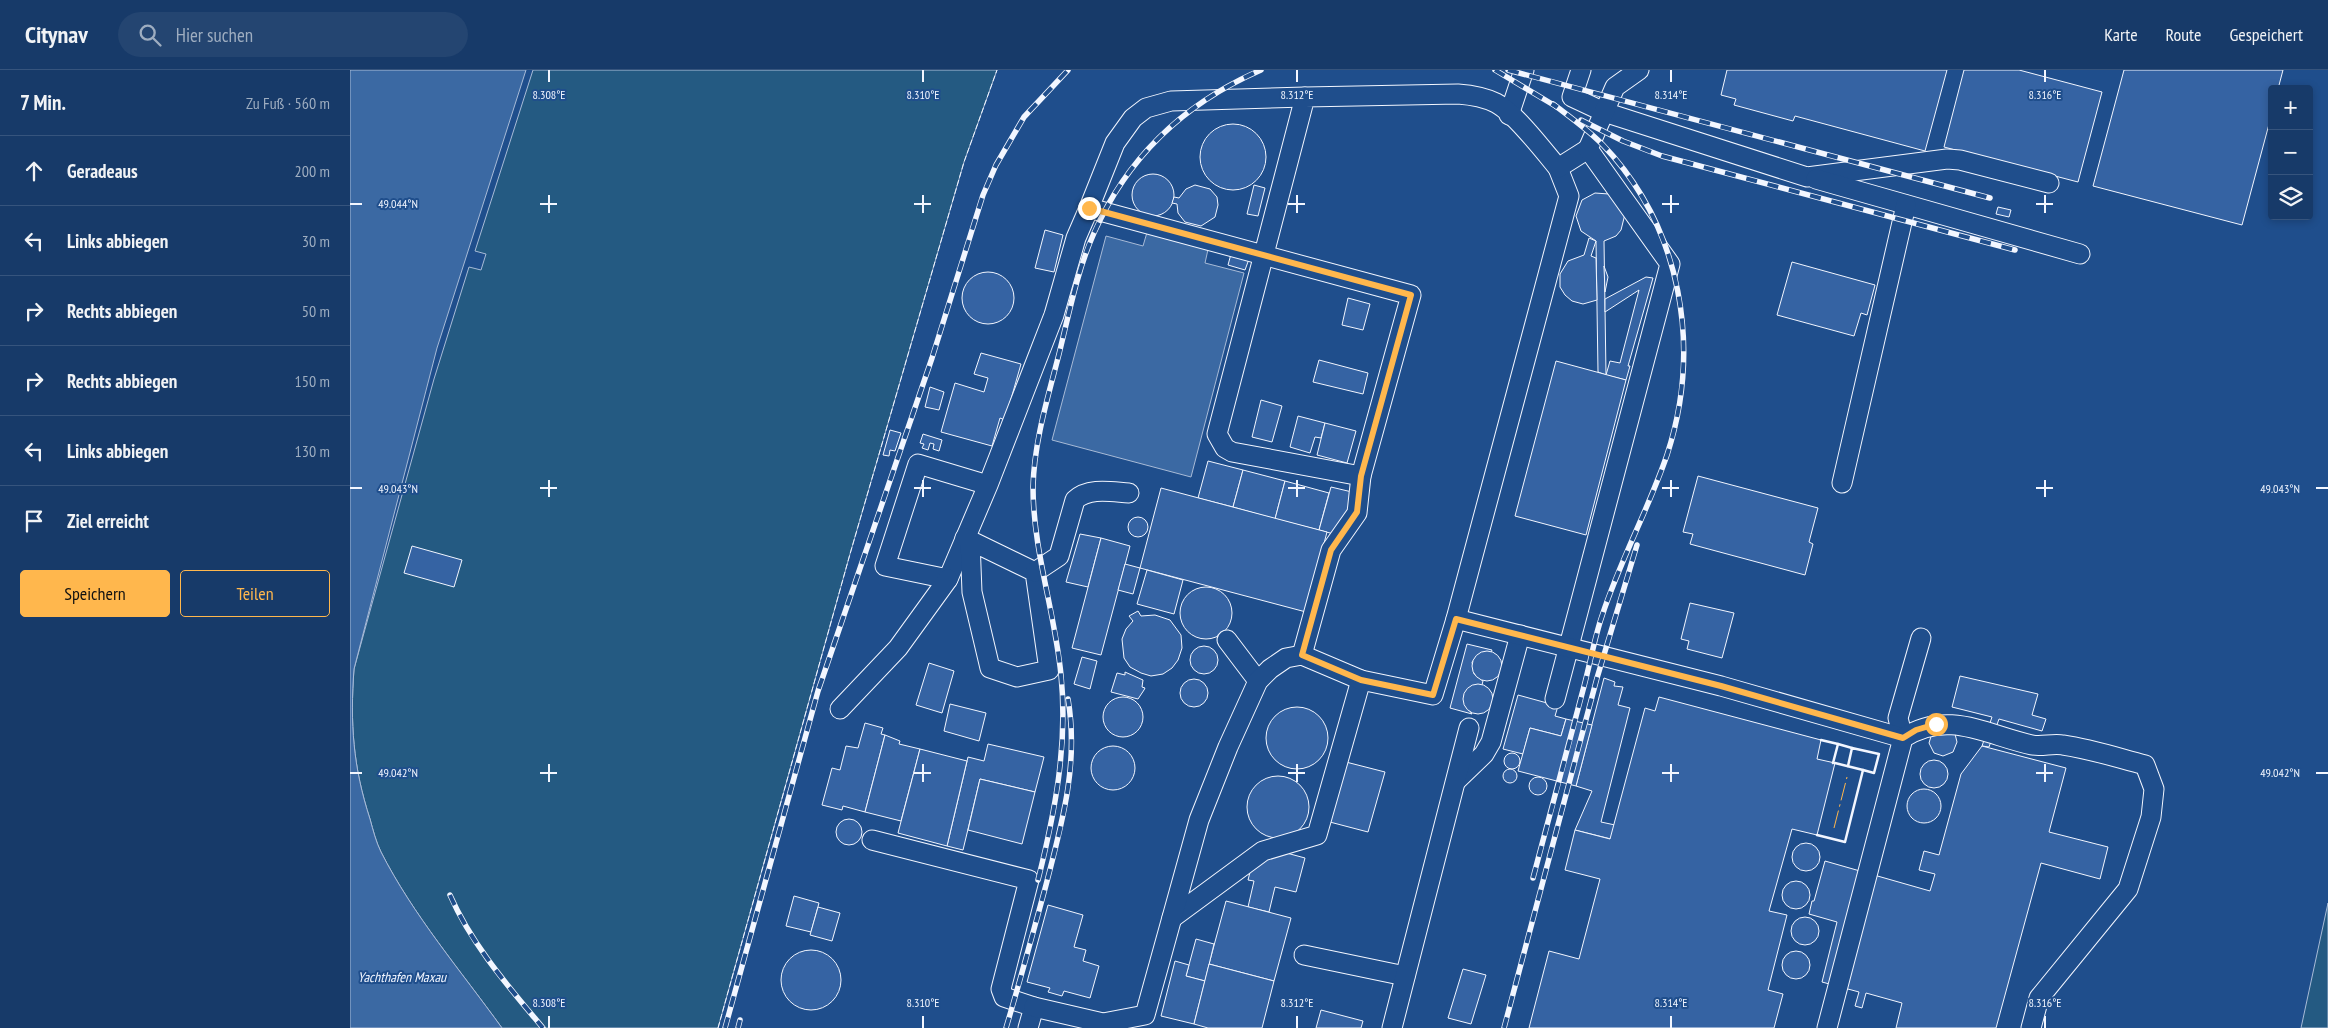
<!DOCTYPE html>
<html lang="de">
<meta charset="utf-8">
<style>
:root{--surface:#173a69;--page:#244571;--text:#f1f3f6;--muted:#9eadc0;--line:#36547d;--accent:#ffb74d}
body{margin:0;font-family:"PT Sans Narrow",sans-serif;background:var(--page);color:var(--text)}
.controls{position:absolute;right:15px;top:15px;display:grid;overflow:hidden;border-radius:5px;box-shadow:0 2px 8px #0003}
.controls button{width:45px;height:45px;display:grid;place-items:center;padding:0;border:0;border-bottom:1px solid var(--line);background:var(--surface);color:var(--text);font:25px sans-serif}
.stop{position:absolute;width:15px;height:15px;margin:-11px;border:4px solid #ffb74d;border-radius:50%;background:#fff}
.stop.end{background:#ffb74d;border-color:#fff;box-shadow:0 1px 5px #0008}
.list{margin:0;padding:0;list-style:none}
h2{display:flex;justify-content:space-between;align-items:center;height:65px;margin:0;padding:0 20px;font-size:21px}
h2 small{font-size:16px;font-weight:400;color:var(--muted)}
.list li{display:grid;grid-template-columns:32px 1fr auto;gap:15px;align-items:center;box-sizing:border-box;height:70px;padding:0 20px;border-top:1px solid var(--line)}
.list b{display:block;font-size:19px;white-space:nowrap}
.list em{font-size:16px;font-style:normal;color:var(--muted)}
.actions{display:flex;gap:10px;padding:15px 20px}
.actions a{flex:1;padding:11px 0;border:1px solid var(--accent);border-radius:5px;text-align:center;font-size:18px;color:var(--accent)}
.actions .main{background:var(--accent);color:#111}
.icon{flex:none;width:28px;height:28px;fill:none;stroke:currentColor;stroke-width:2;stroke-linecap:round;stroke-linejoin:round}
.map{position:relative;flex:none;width:1978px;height:958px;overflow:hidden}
header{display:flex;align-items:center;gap:30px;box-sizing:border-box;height:70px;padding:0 25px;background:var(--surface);border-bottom:1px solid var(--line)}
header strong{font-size:24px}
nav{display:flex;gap:28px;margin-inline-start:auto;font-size:18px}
.search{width:350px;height:45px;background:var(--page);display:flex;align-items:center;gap:12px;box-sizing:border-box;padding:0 18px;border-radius:28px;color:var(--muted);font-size:19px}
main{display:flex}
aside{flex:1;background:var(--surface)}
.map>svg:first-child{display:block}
.green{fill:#245a82;stroke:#a8bbd7}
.water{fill:#3b69a3;stroke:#a8bbd7}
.building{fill:#3563a3;stroke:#f2f6ff}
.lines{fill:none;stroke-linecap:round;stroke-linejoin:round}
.minor-casing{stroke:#f2f6ff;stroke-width:21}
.minor{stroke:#1f4e8c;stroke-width:19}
.rail-casing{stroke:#f2f6ff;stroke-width:5.5}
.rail{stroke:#1f4e8c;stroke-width:4;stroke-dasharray:11;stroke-linecap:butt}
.fence{stroke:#f2f6ff;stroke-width:1;stroke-dasharray:6 2.5;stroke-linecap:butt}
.wall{stroke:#f2f6ff;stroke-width:2.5}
.power{stroke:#ffb74d;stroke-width:1;stroke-dasharray:18 4 2.5 4;stroke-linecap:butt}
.route{stroke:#ffb74d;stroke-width:6}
.ticks{fill:none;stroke:#f2f6ff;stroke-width:2}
.labels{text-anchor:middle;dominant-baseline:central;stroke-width:4;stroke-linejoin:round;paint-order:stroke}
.water-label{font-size:14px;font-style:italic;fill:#f2f6ff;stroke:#1f4e8c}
.ticks-label{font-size:12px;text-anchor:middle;fill:#f2f6ff;stroke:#1f4e8c;stroke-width:4;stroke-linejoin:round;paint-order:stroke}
</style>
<header>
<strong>Citynav</strong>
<div class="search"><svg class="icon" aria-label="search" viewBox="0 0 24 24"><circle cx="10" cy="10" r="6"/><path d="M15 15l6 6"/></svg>Hier suchen</div>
<nav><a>Karte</a><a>Route</a><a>Gespeichert</a></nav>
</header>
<main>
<aside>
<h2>7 Min.<small>Zu Fuß · 560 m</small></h2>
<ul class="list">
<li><svg class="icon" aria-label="ahead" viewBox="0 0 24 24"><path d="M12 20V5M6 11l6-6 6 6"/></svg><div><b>Geradeaus</b></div><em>200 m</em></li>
<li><svg class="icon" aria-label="left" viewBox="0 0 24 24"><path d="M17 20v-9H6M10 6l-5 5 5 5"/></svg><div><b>Links abbiegen</b></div><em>30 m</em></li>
<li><svg class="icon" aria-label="right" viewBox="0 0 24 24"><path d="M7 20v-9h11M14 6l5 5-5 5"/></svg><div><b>Rechts abbiegen</b></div><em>50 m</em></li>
<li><svg class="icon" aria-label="right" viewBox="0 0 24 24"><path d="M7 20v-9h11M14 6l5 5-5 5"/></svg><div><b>Rechts abbiegen</b></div><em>150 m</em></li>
<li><svg class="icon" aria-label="left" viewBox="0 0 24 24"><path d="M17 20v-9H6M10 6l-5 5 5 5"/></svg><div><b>Links abbiegen</b></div><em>130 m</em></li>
<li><svg class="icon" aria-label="arrive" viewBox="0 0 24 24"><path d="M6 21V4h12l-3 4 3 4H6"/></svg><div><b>Ziel erreicht</b></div></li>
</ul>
<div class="actions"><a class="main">Speichern</a><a>Teilen</a></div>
</aside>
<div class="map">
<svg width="1978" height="958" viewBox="0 0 1978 958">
<rect width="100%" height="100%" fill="#1f4e8c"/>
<g class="green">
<path d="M183,0H647L614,92L500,484L368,958H152C111,901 63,845 31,782C26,772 23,760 20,749C3,697 0,653 4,599L84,309L119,197L131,200L136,184L125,181Z"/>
<polygon points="1978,833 1978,958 1951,958"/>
</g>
<g class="water">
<path d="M0,0H176L87,278L4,599C0,653 3,697 20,749C23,760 26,772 31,782C63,845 111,901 152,958H0Z"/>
<polygon points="798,159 859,175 855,193 894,203 841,407 702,370 756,166 793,176"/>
</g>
<g class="building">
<polygon points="1377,0 1597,0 1575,81 1445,46 1443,51 1384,35 1386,29 1371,25"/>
<polygon points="1614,0 1669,0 1752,22 1728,112 1594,77"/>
<polygon points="1774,0 1933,0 1928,19 1922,19 1922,43 1892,155 1743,116"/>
<circle cx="883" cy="87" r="33"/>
<circle cx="803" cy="125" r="21"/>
<polygon points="845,115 860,119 867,127 868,135 865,147 851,156 835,152 828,143 827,134 822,133 824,127 829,128 836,119"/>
<polygon points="904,115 915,118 908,146 897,144"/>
<polygon points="1245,123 1259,124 1275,144 1271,160 1266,166 1254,171 1256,305 1248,302 1246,171 1231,161 1226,146 1232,130"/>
<polygon points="1648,137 1661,140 1659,147 1646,144"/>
<polygon points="695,160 713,165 704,202 685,198"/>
<polygon points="1239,168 1246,171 1241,186 1246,188 1247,230 1233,234 1222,231 1215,225 1210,217 1210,204 1218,191 1234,185"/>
<polygon points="881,184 899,189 895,200 878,195"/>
<polygon points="1442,192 1525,215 1517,245 1511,243 1504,266 1427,245"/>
<polygon points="1254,196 1258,207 1255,222"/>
<circle cx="638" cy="228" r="26"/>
<polygon points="1296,207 1303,208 1278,296 1280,296 1276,310 1256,305 1260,291 1270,293 1289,220 1255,242 1255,229"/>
<polygon points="998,228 1020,234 1013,260 992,255"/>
<polygon points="631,283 671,294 655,350 650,348 642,376 591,362 605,313 634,322 638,308 624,304"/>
<polygon points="969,290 1018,303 1013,324 963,312"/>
<polygon points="1206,291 1276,310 1236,465 1165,446"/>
<polygon points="580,317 594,322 589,340 575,337"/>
<polygon points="911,330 932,336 922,372 902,367"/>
<polygon points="948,346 975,353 971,368 965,367 960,383 940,377"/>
<polygon points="975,353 1006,361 997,393 967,385"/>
<polygon points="540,360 551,363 545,381 540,380 539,386 533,385"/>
<polygon points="573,364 592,370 589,381 583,379 584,374 580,373 578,380 572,378 574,374 570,373"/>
<polygon points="858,391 893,400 883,437 848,428"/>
<polygon points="893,400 935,411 925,449 883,437"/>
<polygon points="1348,406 1468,438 1459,472 1463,474 1455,505 1340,474 1343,464 1333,462"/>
<polygon points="935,411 979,423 969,460 925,449"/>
<polygon points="981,417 1002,422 991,466 969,460"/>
<polygon points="811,418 977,462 956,542 790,498"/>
<circle cx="788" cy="457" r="10"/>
<polygon points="730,464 751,468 738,517 716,512"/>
<polygon points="751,468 780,476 751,585 722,578"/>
<polygon points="62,476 112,490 104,517 54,503"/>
<polygon points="775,494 790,498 783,524 768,520"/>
<polygon points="797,500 833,510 824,544 787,534"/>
<circle cx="856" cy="543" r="26"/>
<polygon points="1340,533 1384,543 1372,588 1337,579 1339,571 1331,569"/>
<polygon points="788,541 791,546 805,545 820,550 831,565 832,578 828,590 822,598 813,604 801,606 791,603 780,597 774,588 772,569 776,559 783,551 779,546"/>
<polygon points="1117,574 1142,580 1141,583 1129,584 1122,592 1124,604 1133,611 1132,615 1120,617 1114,625 1116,636 1122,644 1100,638"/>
<circle cx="854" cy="590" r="14"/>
<circle cx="1137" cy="596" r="15"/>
<polygon points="732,587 747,591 740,619 724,614"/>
<polygon points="579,593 604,601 592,643 566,635"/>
<polygon points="775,602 793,610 792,617 795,618 794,620 788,629 761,622 767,603 775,605"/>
<polygon points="1610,606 1688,624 1682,645 1696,649 1692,661 1649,649 1639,677 1632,676 1642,647 1602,637"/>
<polygon points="1254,608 1265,612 1264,616 1273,617 1268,635 1280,638 1251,752 1265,755 1261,769 1225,760 1242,721 1226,716"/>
<circle cx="844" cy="623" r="14"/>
<circle cx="1128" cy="629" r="15"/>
<polygon points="1168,625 1208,636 1205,646 1216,649 1211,666 1180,658 1173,684 1153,679"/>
<circle cx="773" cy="647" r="20"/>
<polygon points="1309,627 1471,670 1467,689 1485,693 1467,765 1442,759 1419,841 1437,845 1418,920 1433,924 1424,958 1179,958 1199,881 1229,889 1250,809 1215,800 1225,760 1260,769 1295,638 1305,641"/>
<polygon points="600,634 636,643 629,671 594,661"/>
<circle cx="947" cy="668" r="31"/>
<polygon points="1216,649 1242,655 1226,716 1168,701 1180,658 1211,666"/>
<polygon points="515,653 533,658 531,664 535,665 515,742 493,736 492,740 472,735 482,698 490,700 496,676 508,678"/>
<polygon points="1582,663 1605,664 1607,672 1603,682 1593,686 1584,683 1579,673"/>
<polygon points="535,665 550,671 549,674 570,679 551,751 515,742"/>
<polygon points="638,674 694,687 685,722 630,709 613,780 597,776 618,687 634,691"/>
<polygon points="1632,676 1716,698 1699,762 1758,777 1750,809 1691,793 1646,958 1546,958 1552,933 1516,923 1512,938 1505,936 1509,922 1472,912 1487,852 1459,844 1462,831 1464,831 1475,791 1580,821 1585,804 1569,800 1574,781 1589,785 1611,704"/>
<circle cx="763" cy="698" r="22"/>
<polygon points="570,679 617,691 597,776 548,763"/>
<circle cx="1162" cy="691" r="8"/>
<circle cx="1584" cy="704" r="14"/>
<polygon points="992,691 1035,702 1018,762 976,751"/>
<circle cx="1160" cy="706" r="7"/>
<circle cx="928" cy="737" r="31"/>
<circle cx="1188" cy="716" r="9"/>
<polygon points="630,709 685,722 672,774 618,760"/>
<circle cx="1574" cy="736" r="17"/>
<circle cx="499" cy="762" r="13"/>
<circle cx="1456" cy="787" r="14"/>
<polygon points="907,775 955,788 946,822 925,817 919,842 898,837 904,811 898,810"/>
<circle cx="1446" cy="825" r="14"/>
<polygon points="444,826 469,833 461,862 436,856"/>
<polygon points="876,831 941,848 924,911 859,894"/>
<polygon points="698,835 733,845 724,877 736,880 733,891 749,896 740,928 714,921 712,926 698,922 700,918 677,912"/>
<polygon points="468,837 490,843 482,871 460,865"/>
<circle cx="1455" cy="861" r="14"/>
<polygon points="846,869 864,874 855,911 836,906"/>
<circle cx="461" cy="910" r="30"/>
<circle cx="1446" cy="895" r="14"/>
<polygon points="825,891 839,895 836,906 855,911 844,954 811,946"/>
<polygon points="859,894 924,911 912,958 858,958 844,954"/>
<polygon points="1113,899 1136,905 1121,954 1098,948"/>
<polygon points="971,940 1013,951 1011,958 966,958"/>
</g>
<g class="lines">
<defs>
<g id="minor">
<polyline points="1231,0 1222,27 1254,42 1457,107 1597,89 1610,90 1699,113"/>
<polyline points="955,27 821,31 796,38 783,48 765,73 739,138 1061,225 1011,406"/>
<polyline points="1159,45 1174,0"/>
<polyline points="1466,109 1730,184"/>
<polyline points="1492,413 1556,135"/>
<polyline points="638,415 598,509 535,496 568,394 638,415 704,245 726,168 739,138"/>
<polyline points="615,468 685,502 699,600 667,607 640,598 622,522 620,471"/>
<path d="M685,502L709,486L725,430C739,417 762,422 779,423"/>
<polyline points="1106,549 1219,126 1208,98"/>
<polyline points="877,570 908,611"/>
<path d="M952,585L981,480L1007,443L1011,406L882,382L875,378L867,364L955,27L1108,24C1121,25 1134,27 1146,33C1164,42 1194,81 1208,98L1238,79"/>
<polyline points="1205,629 1320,194 1238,79 1265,17 1289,0"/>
<polyline points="490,639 548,578 598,509"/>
<polyline points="1553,668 1548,648 1571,568"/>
<polyline points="1106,711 1134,684 1141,672 1170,565"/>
<polyline points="522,770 679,810 651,919 654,927 684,937 678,958"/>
<polyline points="822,848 913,781 967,765 1011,610 1083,625 1106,549 1371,616 1553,668"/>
<polyline points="954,885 1055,906"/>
<polyline points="684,937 753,953 795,945 849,750 878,677 908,611 920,599 936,588 952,585 1011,610"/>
<polyline points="1042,958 1119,658"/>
<path d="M1477,958L1553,668C1598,639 1636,665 1682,675C1692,677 1703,673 1713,675C1741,679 1768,688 1795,695L1804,719L1801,747L1778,819L1689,928L1681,958"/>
</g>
</defs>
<use href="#minor" class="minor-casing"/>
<use href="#minor" class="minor"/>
<defs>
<g id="rail">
<polyline points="1145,0 1207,37"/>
<polyline points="1158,0 1640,128"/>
<polyline points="1231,50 1273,71 1312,86 1665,180"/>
<path d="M1183,808C1200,745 1217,682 1233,620C1240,595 1244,569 1252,546C1270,491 1298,440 1317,385C1352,278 1332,157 1252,74C1237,59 1220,47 1203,34"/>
<path d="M688,810C705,742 718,675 711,605C705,542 683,481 683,417C684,372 698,327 709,284C719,244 727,201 744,163C778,86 835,33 911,0"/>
<path d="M100,825C122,875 158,916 193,958"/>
<polyline points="375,958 468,621 582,288 633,125 646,95 674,47 718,0"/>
<polyline points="388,958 390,950"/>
<path d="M656,958C670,911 683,863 696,815C712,753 729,694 718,629"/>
<polyline points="1154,958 1247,608 1287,475"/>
</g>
</defs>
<use href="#rail" class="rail-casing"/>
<use href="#rail" class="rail"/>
<polyline class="fence" points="368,958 500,484 614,92 647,0"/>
<g class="wall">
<polyline points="1471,670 1488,674"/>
<polyline points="1483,693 1488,674 1502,678"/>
<polyline points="1485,693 1513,700"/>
<polyline points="1467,765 1495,772 1513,700 1524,703 1529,684 1502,678 1498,696"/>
</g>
<polyline class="power" points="1484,758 1497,707"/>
</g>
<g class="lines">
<polyline class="route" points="739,138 1061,225 1011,406 1007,442 981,480 952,585 1011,610 1083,625 1106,549 1371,616 1553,668 1566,660 1586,654"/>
</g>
<path class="ticks" d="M199,0V12M573,0V12M947,0V12M1321,0V12M1695,0V12M199,125V143M573,125V143M947,125V143M1321,125V143M1695,125V143M0,134H12M190,134H207M564,134H581M938,134H955M1312,134H1329M1686,134H1703M199,410V427M573,410V427M947,410V427M1321,410V427M1695,410V427M0,418H12M190,418H207M564,418H581M938,418H955M1312,418H1329M1686,418H1703M1966,418H1978M199,694V712M573,694V712M947,694V712M1321,694V712M1695,694V712M0,703H12M190,703H207M564,703H581M938,703H955M1312,703H1329M1686,703H1703M1966,703H1978M199,946V958M573,946V958M947,946V958M1321,946V958M1695,946V958"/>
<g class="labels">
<g class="water-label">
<text x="52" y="907">Yachthafen Maxau</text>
</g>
</g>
<g class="ticks-label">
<text x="199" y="29">8.308°E</text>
<text x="573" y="29">8.310°E</text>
<text x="947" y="29">8.312°E</text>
<text x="1321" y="29">8.314°E</text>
<text x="1695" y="29">8.316°E</text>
<text x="48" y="138">49.044°N</text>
<text x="48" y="423">49.043°N</text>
<text x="1930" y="423">49.043°N</text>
<text x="48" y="707">49.042°N</text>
<text x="1930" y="707">49.042°N</text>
<text x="199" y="937">8.308°E</text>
<text x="573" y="937">8.310°E</text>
<text x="947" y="937">8.312°E</text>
<text x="1321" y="937">8.314°E</text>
<text x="1695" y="937">8.316°E</text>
</g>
</svg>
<div class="controls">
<button>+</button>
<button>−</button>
<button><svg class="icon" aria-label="layers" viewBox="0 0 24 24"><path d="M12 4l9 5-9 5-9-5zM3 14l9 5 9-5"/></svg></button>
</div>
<div class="stop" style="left:1586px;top:654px"></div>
<div class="stop end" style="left:739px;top:138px"></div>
</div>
</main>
